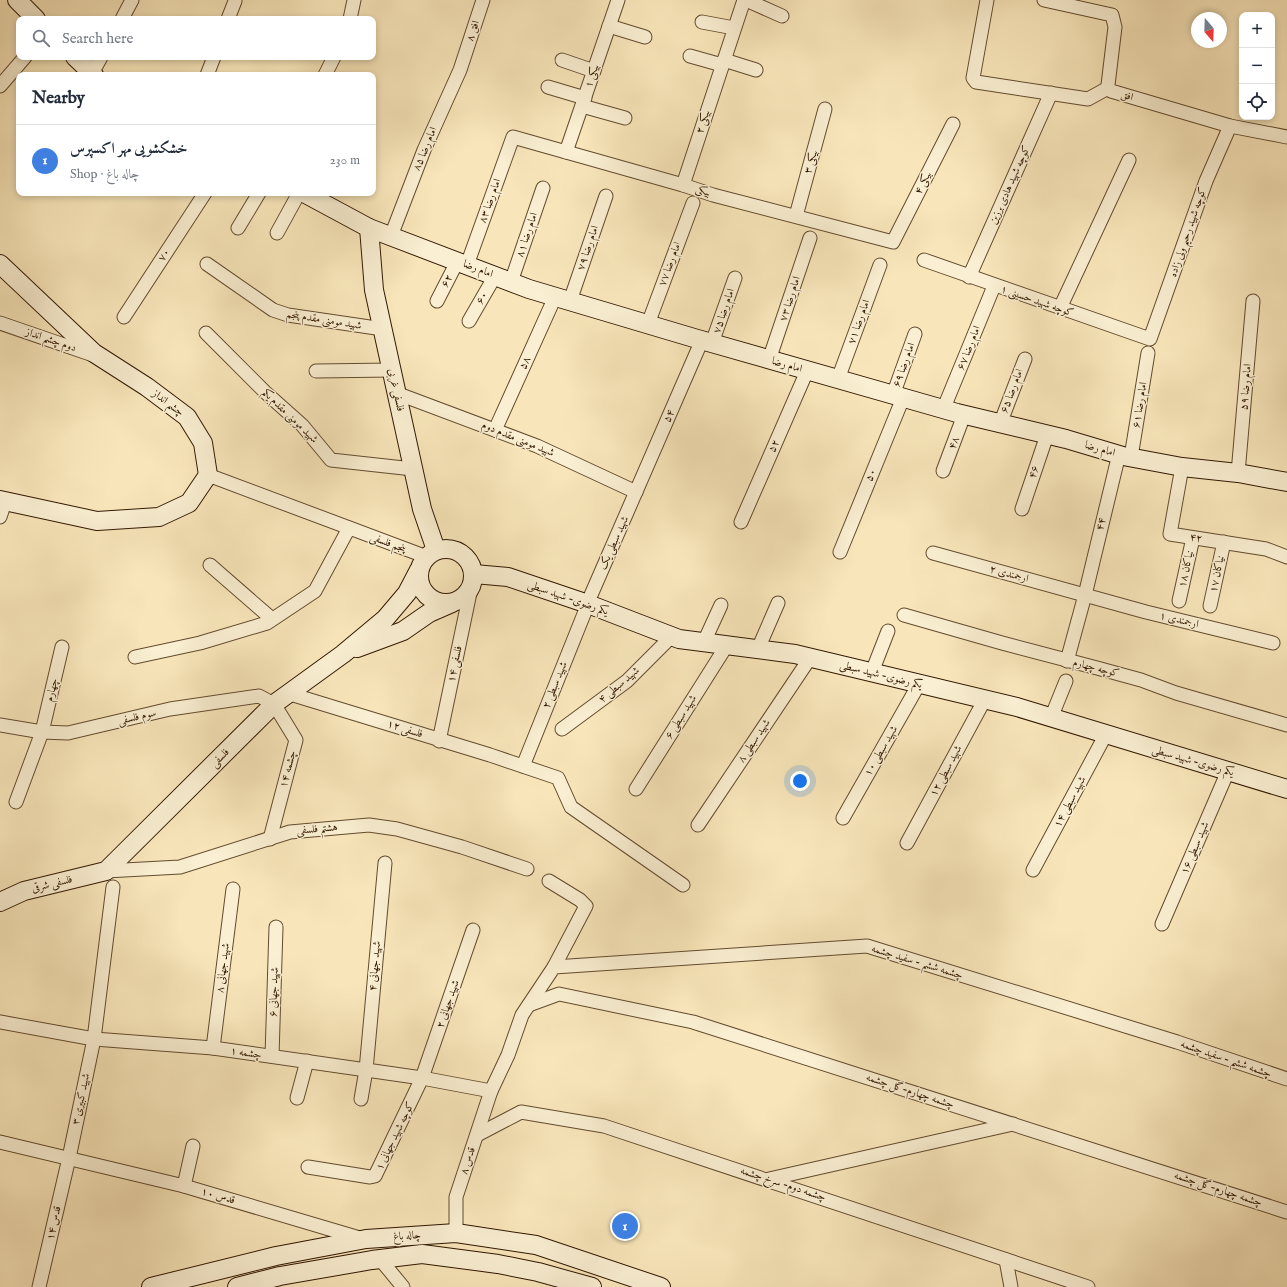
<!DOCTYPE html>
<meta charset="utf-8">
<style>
:root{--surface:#fff;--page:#f2f2f3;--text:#1f2937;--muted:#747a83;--line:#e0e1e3;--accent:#2563eb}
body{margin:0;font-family:"IM FELL English",Amiri,serif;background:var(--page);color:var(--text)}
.controls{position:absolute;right:12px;top:12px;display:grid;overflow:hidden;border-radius:8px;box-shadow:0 2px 6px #0003}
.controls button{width:36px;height:36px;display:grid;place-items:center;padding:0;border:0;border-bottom:1px solid var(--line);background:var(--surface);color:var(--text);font:20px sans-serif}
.compass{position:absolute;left:1191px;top:12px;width:36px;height:36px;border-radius:50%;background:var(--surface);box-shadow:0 2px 6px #0003;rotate:161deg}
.you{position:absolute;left:800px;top:781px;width:14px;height:14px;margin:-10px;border:3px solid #fff;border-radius:50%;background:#1a73e8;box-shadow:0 0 0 6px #1a73e833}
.badge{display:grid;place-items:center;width:26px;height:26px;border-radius:50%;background:var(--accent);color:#fff;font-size:13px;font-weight:700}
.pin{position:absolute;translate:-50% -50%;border:2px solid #fff;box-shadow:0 1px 4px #0006}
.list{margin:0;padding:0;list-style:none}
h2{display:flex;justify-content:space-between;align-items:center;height:52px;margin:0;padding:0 16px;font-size:17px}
h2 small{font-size:13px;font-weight:400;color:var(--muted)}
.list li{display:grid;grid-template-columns:26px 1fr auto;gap:12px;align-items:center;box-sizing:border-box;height:72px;padding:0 16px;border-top:1px solid var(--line)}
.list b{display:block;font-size:15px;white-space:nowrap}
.list p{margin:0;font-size:13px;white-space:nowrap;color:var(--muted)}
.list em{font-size:13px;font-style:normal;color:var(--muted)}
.icon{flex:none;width:22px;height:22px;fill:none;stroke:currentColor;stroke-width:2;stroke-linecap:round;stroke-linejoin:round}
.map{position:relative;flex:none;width:1287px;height:1287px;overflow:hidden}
.search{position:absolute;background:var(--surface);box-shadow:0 2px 6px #0003;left:16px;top:16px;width:360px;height:44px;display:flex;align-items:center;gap:10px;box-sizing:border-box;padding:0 14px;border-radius:8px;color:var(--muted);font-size:15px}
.panel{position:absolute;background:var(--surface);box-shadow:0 2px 6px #0003;left:16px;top:72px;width:360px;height:124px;border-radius:8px}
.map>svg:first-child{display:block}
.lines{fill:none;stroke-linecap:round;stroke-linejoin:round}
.street-casing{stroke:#634b2e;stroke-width:15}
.secondary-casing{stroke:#311700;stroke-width:20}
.street{stroke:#faefd2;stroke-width:13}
.secondary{stroke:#faefd2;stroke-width:18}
.labels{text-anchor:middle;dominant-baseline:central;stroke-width:3;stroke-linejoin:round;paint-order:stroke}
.street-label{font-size:11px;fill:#311700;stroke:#faefd2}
</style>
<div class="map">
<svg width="1287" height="1287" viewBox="0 0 1287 1287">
<rect width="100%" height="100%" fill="#f8e6ba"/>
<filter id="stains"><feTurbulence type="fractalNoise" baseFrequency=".005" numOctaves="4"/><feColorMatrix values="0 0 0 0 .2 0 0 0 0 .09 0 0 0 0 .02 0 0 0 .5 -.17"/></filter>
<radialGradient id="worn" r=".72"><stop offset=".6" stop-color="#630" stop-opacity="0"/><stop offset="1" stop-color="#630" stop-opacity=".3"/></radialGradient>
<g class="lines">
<defs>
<g id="street">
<polyline points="746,0 782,16"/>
<polyline points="987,0 973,78 976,82 1088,99 1108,88"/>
<polyline points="1044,0 1112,15 1115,27 1108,85 1108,88 1111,91 1230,126 1287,137"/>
<polyline points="122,19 132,0"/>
<polyline points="228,19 235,1"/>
<polyline points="350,19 354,0"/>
<polyline points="702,22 734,28"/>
<polyline points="609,26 645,37"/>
<polyline points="690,56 722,65"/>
<polyline points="562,60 594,71"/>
<polyline points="724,60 756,70"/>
<polyline points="91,75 101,57"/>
<polyline points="207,75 214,57"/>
<polyline points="325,75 334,57"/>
<polyline points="0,86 25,57"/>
<polyline points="548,87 585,98"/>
<polyline points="582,106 625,118"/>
<polyline points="566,152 618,0"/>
<polyline points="683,185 744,0"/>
<polyline points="796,216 825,109"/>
<polyline points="238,228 259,193"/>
<polyline points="277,233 299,193"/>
<polyline points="391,236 424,150 460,70 483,0"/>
<polyline points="924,260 1150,339 1206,181 1230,126"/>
<polyline points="207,264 273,310 288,315 383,329"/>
<polyline points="467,265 513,137 683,185 713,195 893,242 953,124"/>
<polyline points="969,277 1051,93"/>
<polyline points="511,282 543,188"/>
<polyline points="437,301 457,262"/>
<polyline points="570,301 606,196"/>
<polyline points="1060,308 1129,160"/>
<polyline points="124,317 205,193"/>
<polyline points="469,321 495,276"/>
<polyline points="0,323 93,355"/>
<polyline points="648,324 693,203"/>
<polyline points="206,333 265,392 302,425 331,460 413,469"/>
<polyline points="712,343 735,278"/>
<polyline points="769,360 810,238"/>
<polyline points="316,371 392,370"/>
<polyline points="838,379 880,265"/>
<polyline points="396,393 537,446 636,492"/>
<polyline points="893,395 915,334"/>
<polyline points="943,410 994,286"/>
<polyline points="1000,424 1025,359"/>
<polyline points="495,430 555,297"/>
<polyline points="1131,457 1148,353"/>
<polyline points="1182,467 1170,534 1266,549 1287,557"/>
<polyline points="943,471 964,415"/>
<polyline points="1238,473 1253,301"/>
<polyline points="208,475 427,557"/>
<polyline points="1022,509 1047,435"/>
<polyline points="0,517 5,502"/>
<polyline points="741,522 807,371"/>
<polyline points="840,552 903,398"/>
<polyline points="933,553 1146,612 1273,643"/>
<polyline points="210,565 272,619"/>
<polyline points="591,595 702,340"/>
<polyline points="1179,601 1193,538"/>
<polyline points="1210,606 1224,542"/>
<polyline points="904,615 1002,643 1097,668 1141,680 1176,693 1287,725"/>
<polyline points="704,642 721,605"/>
<polyline points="758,649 778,603"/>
<polyline points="135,657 200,643 267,623 315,591 349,528"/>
<polyline points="1067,661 1085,595 1119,454"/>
<polyline points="872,672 888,631"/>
<polyline points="287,693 490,755 558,778 571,807 683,885"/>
<polyline points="1051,718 1066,681"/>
<polyline points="0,725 42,732 68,733 170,709 259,696 274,704 296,740 270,839"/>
<polyline points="562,729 627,681 672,636"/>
<polyline points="439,741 471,588"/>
<polyline points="523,766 588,604"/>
<polyline points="636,789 727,645"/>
<polyline points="16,802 42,732 62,647"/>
<polyline points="843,818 919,684"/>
<polyline points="698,825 810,658"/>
<polyline points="907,843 985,699"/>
<polyline points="1033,870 1106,734"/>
<polyline points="106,871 180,867 290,832 369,825 397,829 462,847 527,869"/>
<polyline points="549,881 580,900 586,906 554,967"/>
<polyline points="1162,924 1228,771"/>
<polyline points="529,1005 559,994 693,1022 1287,1212"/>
<polyline points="0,1022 94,1039 213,1048 422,1078 491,1091"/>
<polyline points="213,1048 233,889"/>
<polyline points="272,1056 276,927"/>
<polyline points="297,1098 307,1061"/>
<polyline points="361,1099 366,1070 385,863"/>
<polyline points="477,1135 521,1112 604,1126 1088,1287"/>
<polyline points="0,1142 184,1186 363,1239"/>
<polyline points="308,1167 370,1177 375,1176 422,1078 473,930"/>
<polyline points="769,1179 1013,1124"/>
<polyline points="184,1186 193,1146"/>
<polyline points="456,1233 456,1197 491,1091 508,1055 522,1015 554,967 867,946 1177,1042 1287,1079"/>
<polyline points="380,1259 403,1287"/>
<polyline points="1006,1260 1011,1287"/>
<polyline points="39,1287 69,1158 94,1039 113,887"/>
</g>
<g id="secondary">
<polyline points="17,0 36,19"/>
<polyline points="75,57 94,75"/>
<polyline points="304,193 369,228 529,289 694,338 957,413 1066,439 1123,456 1182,467 1238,473 1287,482"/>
<polyline points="369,228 374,290 422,509 436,550"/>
<polyline points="0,264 94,353 147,387 187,417 203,443 208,475 189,503 159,517 97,521 0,500"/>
<circle cx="446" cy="576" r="27"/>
<polyline points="474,574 508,577 588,604 679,639 795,654 1017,707 1287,789"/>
<polyline points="357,648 403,631 429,613 452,603"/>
<polyline points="0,902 24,891 106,871 274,704 343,654 385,619 407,593 419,570"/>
<polyline points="151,1287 276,1256 366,1239 456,1233 536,1245 661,1287"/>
<polyline points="237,1287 280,1276 372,1260 422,1254 498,1264 538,1272 592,1287"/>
</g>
</defs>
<use href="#street" class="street-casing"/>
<use href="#secondary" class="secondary-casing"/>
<use href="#street" class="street"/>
<use href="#secondary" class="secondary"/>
</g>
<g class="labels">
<g class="street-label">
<text transform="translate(473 31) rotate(-72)">افق ۸</text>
<text transform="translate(592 76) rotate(-71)">۱ بیکی</text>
<text transform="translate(1127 96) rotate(16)">افق</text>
<text transform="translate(703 122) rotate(-72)">۲ بیکی</text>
<text transform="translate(425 149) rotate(-67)">امام رضا ۸۵</text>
<text transform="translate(811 162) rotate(-74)">۳ بیکی</text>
<text transform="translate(923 183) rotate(-63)">۴ بیکی</text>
<text transform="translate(1010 185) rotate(-66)">کوچه شهید هادی برزین</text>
<text transform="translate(703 191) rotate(18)">بیکی</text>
<text transform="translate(490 201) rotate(-70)">امام رضا ۸۳</text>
<text transform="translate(1188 232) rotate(-71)">کوچه شهید رحیم ولی زاده</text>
<text transform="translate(527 235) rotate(-71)">امام رضا ۸۱</text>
<text transform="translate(588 248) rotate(-71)">امام رضا ۷۹</text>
<text transform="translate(164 255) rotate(-57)">۷۰</text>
<text transform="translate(670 264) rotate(-69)">امام رضا ۷۷</text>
<text transform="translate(478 269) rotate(21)">امام رضا</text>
<text transform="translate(447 281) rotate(-63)">۶۲</text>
<text transform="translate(482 298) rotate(-60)">۶۰</text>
<text transform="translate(790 299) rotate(-72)">امام رضا ۷۳</text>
<text transform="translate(1037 301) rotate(19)">کوچه شهید حسینی ۱</text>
<text transform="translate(724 311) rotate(-71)">امام رضا ۷۵</text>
<text transform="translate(324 320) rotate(9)">شهید مومنی مقدم پنجم</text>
<text transform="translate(859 322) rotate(-70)">امام رضا ۷۱</text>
<text transform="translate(51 340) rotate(19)">دوم چشم انداز</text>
<text transform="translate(969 348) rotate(-68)">امام رضا ۶۷</text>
<text transform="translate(525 363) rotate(-66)">۵۸</text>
<text transform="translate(787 365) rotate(16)">امام رضا</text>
<text transform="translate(904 365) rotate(-70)">امام رضا ۶۹</text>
<text transform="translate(1246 387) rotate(-85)">۵۹ امام رضا</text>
<text transform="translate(396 390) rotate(78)">فلسفی غربی</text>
<text transform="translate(1012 391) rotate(-69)">امام رضا ۶۵</text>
<text transform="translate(168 403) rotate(37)">چشم انداز</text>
<text transform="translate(1140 405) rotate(-81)">امام رضا ۶۱</text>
<text transform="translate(290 416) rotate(44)">شهید مومنی مقدم یکم</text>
<text transform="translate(669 416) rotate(-67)">۵۴</text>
<text transform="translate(518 439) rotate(22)">شهید مومنی مقدم دوم</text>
<text transform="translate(954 443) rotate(-69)">۴۸</text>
<text transform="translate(774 446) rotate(-66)">۵۲</text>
<text transform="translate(1100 449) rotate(16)">امام رضا</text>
<text transform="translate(1034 472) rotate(-72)">۴۶</text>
<text transform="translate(871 475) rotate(-68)">۵۰</text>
<text transform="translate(1101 524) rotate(-77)">۴۴</text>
<text transform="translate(1196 538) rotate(9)">۴۲</text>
<text transform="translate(388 543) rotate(21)">پنجم فلسفی</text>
<text transform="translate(614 543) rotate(-66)">شهید سبطی یک</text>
<text transform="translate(1186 569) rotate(-77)">۱۸ نیاکان</text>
<text transform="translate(1009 574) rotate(15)">۲ ارجمندی</text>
<text transform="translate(1217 574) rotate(-78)">۱۷ نیاکان</text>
<text transform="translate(568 598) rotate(19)">یکم رضوی- شهید سبطی</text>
<text transform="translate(1179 620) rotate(13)">۱ ارجمندی</text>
<text transform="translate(455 664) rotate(-78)">۱۴ فلسفی</text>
<text transform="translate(1096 668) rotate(14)">کوچه چهارم</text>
<text transform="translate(881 675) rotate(14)">یکم رضوی- شهید سبطی</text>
<text transform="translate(555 685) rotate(-68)">۲ شهید سبطی</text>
<text transform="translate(619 685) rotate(-40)">۴ شهید سبطی</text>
<text transform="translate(52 690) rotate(-77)">چهارم</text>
<text transform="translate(137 717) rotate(-13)">سوم فلسفی</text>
<text transform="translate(681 717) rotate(-58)">۶ شهید سبطی</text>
<text transform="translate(405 729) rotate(18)">۱۲ فلسفی</text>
<text transform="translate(754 741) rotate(-56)">۸ شهید سبطی</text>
<text transform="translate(881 751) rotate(-60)">۱۰ شهید سبطی</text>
<text transform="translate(220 758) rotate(-45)">فلسفی</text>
<text transform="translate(1193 761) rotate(16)">یکم رضوی- شهید سبطی</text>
<text transform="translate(288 769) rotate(-75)">۱۴ چشمه</text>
<text transform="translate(946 771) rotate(-62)">۱۲ شهید سبطی</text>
<text transform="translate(1070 802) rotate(-62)">شهید سبطی ۱۴</text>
<text transform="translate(317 829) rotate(-5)">هشتم فلسفی</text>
<text transform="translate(1195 848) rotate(-67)">شهید سبطی ۱۶</text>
<text transform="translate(52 884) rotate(-14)">فلسفی شرقی</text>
<text transform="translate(917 962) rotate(17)">چشمه ششم - سفید چشمه</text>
<text transform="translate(375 966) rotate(-85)">۴ شهید جهانی</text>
<text transform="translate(223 968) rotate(-83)">۸ شهید جهانی</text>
<text transform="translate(274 992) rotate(-88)">۶ شهید جهانی</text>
<text transform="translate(448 1004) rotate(-71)">۲ شهید جهانی</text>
<text transform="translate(246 1053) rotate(8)">چشمه ۱</text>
<text transform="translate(1226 1059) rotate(19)">چشمه ششم - سفید چشمه</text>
<text transform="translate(910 1091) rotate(18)">چشمه چهارم-گل چشمه</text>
<text transform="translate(81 1099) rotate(-78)">۳ شهید کبیری</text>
<text transform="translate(395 1136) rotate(-64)">کوچه شهید جهانی ۱</text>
<text transform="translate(468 1161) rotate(-72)">قدس ۸</text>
<text transform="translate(783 1184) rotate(18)">چشمه دوم- سرخ چشمه</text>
<text transform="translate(1218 1189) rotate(18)">چشمه چهارم-گل چشمه</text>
<text transform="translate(218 1196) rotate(16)">قدس ۱۰</text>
<text transform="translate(54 1223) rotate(-77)">قدس ۱۴</text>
<text transform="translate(407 1236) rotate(-4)">چاله باغ</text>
</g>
</g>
<rect width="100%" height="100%" filter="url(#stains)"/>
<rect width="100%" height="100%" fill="url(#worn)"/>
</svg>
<div class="controls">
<button>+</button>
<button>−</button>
<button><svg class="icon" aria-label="locate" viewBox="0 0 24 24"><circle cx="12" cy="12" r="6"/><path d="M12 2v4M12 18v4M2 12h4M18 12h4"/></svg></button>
</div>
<svg class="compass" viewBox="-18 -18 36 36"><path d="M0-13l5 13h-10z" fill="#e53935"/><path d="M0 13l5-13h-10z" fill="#747a83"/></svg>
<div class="you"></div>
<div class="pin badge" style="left:625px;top:1226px;background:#3f7fe0">1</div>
<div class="search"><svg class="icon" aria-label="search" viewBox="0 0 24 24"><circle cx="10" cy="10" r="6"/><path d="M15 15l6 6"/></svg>Search here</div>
<section class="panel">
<h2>Nearby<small></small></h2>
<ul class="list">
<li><span class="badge" style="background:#3f7fe0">1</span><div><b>خشکشویی مهر اکسپرس</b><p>Shop · چاله باغ</p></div><em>230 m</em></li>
</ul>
</section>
</div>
